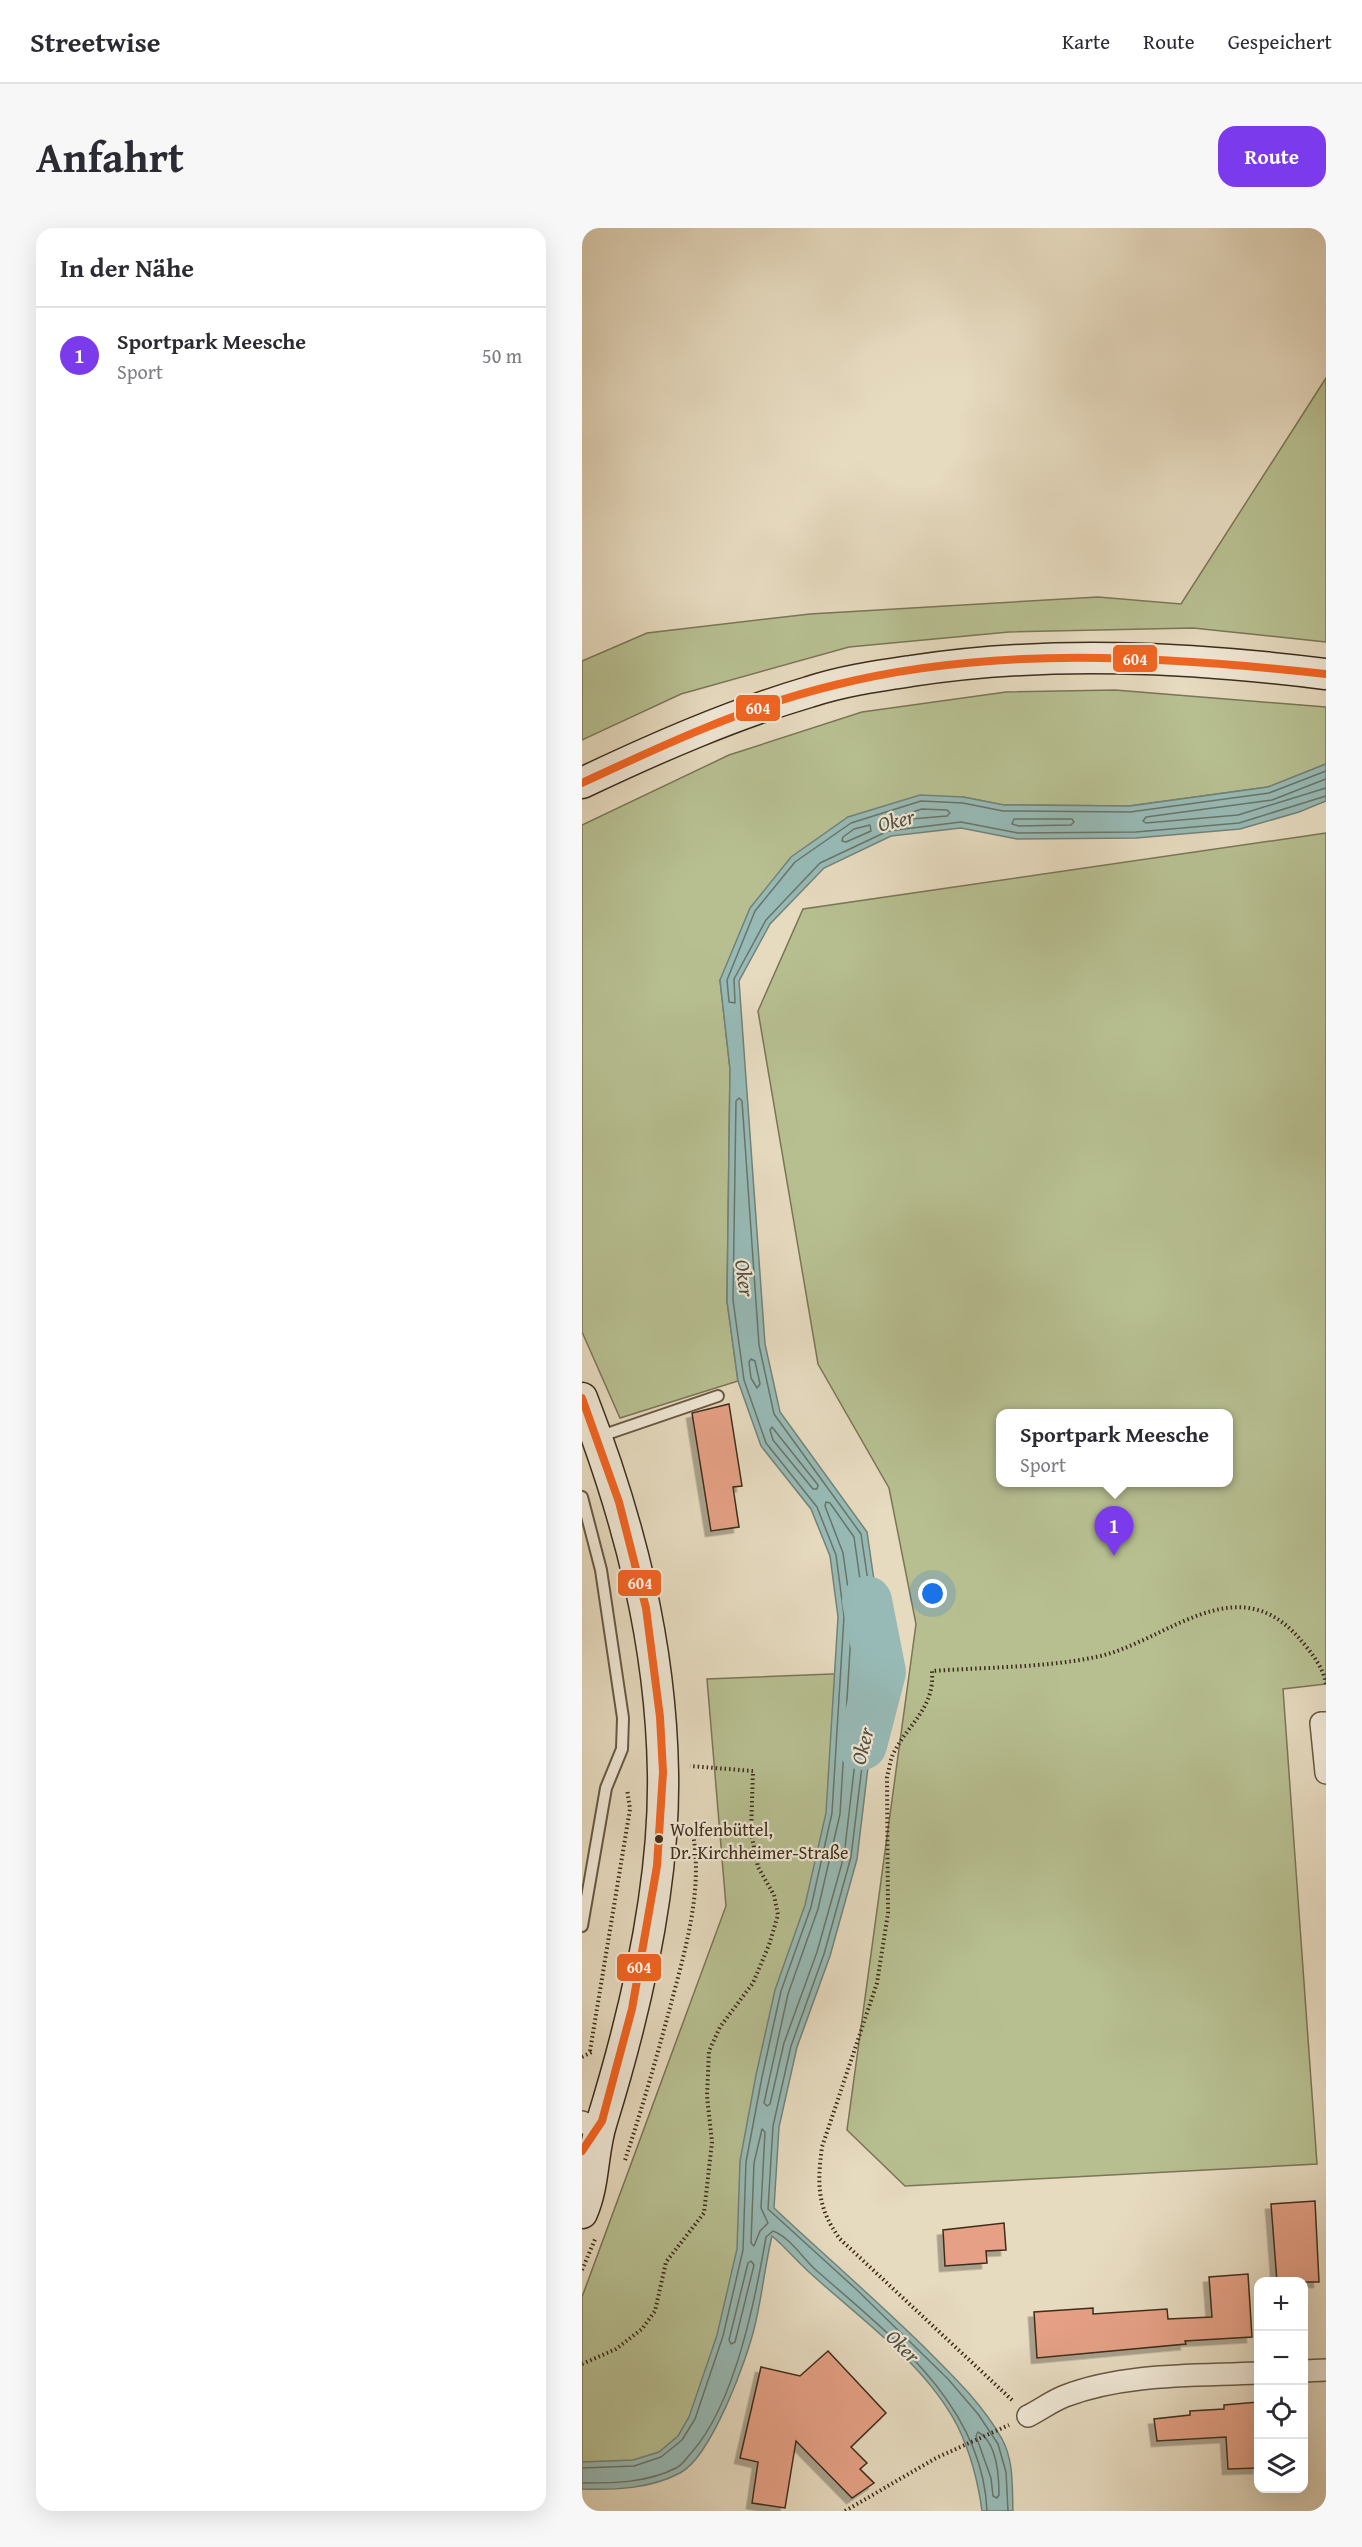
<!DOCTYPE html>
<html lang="de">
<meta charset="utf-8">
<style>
:root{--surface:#fff;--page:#f7f7f7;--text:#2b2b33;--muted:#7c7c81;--line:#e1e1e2;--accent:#7c3aed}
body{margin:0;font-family:"Gentium Book Plus",serif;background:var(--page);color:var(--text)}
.controls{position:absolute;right:18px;bottom:18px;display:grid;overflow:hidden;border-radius:12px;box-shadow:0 6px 24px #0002}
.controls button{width:54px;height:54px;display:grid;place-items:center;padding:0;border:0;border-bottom:2px solid var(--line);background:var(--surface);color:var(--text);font:30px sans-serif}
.you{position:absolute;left:351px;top:1366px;width:21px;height:21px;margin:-15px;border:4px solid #fff;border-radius:50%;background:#1a73e8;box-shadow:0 0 0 9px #1a73e833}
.badge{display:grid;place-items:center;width:39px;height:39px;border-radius:50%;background:var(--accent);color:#fff;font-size:20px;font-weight:700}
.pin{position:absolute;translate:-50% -50px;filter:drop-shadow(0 2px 3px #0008)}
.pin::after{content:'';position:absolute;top:32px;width:21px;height:18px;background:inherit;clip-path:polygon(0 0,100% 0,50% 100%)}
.popup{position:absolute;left:414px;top:1181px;width:237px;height:78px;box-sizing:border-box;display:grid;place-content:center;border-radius:12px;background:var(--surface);filter:drop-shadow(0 2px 4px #0005);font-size:20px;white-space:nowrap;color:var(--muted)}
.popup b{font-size:22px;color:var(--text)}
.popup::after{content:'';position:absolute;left:50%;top:100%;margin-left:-12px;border:12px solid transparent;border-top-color:var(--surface)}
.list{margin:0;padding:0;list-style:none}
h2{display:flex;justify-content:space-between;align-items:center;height:78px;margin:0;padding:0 24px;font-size:26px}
h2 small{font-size:20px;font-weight:400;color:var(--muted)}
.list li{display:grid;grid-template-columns:39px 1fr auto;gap:18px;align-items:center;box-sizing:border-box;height:96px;padding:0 24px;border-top:2px solid var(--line)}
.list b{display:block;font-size:22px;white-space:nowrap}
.list p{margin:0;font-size:20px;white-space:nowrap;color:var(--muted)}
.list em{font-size:20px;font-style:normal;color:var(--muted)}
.icon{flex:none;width:33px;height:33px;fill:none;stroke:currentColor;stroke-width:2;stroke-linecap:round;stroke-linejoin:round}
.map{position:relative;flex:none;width:744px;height:2283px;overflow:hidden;border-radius:18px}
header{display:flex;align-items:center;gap:36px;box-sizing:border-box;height:84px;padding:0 30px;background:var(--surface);border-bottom:2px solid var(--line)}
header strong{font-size:28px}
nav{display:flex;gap:33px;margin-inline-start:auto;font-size:21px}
.intro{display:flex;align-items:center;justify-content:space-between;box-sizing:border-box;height:144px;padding:0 36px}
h1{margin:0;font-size:42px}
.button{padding:15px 27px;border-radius:18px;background:var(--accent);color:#fff;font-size:21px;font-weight:700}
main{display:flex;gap:36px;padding:0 36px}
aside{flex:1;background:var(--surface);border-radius:18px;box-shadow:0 6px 24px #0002}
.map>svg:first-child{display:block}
.green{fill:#b7bf91;stroke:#7a7656;stroke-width:1.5;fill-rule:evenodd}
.water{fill:#97bab6;stroke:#738278;stroke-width:1.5}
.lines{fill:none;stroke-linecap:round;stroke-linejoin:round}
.shore{stroke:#6a7468;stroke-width:1.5}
.river{stroke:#97bab6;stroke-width:50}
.building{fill:#e5a085;stroke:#3e2d1b;stroke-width:1.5;filter:url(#shadow)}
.service-casing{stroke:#685844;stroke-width:14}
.minor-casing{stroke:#685844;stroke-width:24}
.secondary-casing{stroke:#3e2d1b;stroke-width:33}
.path{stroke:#3e2d1b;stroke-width:4;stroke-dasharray:1.5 3;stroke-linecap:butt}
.service{stroke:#efe7d5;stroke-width:10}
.minor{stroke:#efe7d5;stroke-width:21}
.secondary{stroke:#efe7d5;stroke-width:30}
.bus-1-casing{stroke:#efe7d5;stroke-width:12}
.bus-1{stroke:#f26522;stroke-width:8}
.bus-dot{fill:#3e2d1b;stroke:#efe7d5;stroke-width:2}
.labels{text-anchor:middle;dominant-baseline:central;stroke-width:4.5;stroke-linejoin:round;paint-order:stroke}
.bus-label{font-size:18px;fill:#3e2d1b;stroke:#efe7d5;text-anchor:start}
.water-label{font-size:21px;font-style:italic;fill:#545042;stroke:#efe7d5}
.line-badge{stroke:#efe7d5;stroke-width:2}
.badge-label{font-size:16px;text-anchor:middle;font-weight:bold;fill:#fff}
</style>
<header>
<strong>Streetwise</strong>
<nav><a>Karte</a><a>Route</a><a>Gespeichert</a></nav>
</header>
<div class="intro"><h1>Anfahrt</h1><a class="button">Route</a></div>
<main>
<aside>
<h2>In der Nähe<small></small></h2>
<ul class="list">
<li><span class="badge">1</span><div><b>Sportpark Meesche</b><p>Sport</p></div><em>50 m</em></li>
</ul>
</aside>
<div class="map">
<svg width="744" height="2283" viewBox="0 0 744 2283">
<defs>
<filter id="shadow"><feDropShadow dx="-5.5" dy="5.5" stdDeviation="0" flood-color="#0004"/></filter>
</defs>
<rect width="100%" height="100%" fill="#e6dabf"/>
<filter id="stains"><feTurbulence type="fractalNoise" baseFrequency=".00333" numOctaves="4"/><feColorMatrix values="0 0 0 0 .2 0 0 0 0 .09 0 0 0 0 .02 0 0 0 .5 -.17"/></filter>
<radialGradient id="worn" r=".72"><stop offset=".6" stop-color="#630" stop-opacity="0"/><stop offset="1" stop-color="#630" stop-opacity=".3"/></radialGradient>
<g class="green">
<polygon points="744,150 744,414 611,400 427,404 267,419 99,466 0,512 0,433 65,405 228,386 516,369 599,376"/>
<polygon points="533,462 744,479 744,536 686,559 547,578 421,577 381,569 266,589 138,752 148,841 145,1073 156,1153 38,1190 0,1104 0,597 147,527 280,484 424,464"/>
<path d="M744,605V1456L701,1461L735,1936L323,1958L265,1902L334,1396L307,1260L236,1136L176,783L221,681ZM418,1186H646V1254H418Z"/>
<polygon points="299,1444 186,1897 183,1981 97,2225 0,2249 0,2069 144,1678 125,1451"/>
</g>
<path class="water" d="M744,536V573L717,584L658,601L554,610L435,611L379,600L309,608L242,640L188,696L157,753L183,1116L198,1184L285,1304L301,1414L275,1631L248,1728L215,1819L197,1899L192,1980C241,2026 292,2070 340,2117C369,2146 400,2175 420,2211C432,2233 430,2259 431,2283H400C396,2253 389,2226 376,2199C344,2136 277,2090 227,2044C214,2032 203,2019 190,2008C183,2037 180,2068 173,2097C165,2132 129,2229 98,2245C68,2261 33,2262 0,2261V2234L51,2232L77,2224L96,2208L107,2189L135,2107L155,2021L158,1933L174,1847L193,1762L223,1677L244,1585L256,1389L248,1328L229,1281L179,1218L156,1153L145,1073L148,841L138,752L168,680L209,629L266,589L338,567L381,569L422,577L548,578L686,559Z"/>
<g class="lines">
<g class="shore">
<polyline points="744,543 687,565 548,584 421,583 381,575 339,573 269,595 213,634 173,683 145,752 147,774 153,775 152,751 184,692 238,635 306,603 379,594 436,605 554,604 657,595 744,568"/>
<polyline points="744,551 690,572 564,589 561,593 564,595 656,587 744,560"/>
<polygon points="340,581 365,582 368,585 365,588 317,592 318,588"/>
<polygon points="432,591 490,591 492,594 489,597 437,598 430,596"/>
<polygon points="288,597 289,603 264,614 260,613 261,609 272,601"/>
<polygon points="169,1131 173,1133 178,1156 175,1160 169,1150 167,1134"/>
<polygon points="190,1199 236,1257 235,1261 231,1261 191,1212 188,1202"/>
<polygon points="244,1274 248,1275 272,1309 287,1415 262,1628 235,1724 202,1815 188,1876 185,1878 182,1875 206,1766 236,1681 258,1586 270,1389 261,1325 243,1278"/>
<polygon points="180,1901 183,1904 179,1980 186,1995 178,2003 172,2018 169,2015 172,1935"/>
<polygon points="169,2033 172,2037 153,2114 149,2116 147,2112 166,2035"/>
<path d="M396,2204C415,2214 417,2248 417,2267L415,2270L411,2268L409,2250L394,2208Z"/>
<polyline points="0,2240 52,2238 79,2229 100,2212 113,2191 141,2108 161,2022 164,1934 180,1849 199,1763 229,1679 250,1585 262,1388 254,1327 235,1279 184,1215 162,1152 151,1072 154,873 157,870 160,873 177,1117 192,1186 279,1306 295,1414 269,1629 242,1726 209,1818 191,1898 186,1981 275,2062 366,2151 396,2186 416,2216 424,2244 426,2283"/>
<path d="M0,2255C32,2255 65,2255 94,2240C101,2237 105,2229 110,2224C153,2175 173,2073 184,2009L191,2003C208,2009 222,2032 235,2043C308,2107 401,2177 405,2283"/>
</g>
<polyline class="river" points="280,1517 299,1444 285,1373"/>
</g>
<g class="building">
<polygon points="147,1176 160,1258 151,1259 157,1299 129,1303 110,1185"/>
<polygon points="733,1973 737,2054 695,2054 689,1976"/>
<polygon points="422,1995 424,2022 404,2023 405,2035 363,2038 361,2002"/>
<polygon points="666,2046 670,2109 603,2113 604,2116 455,2130 452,2084 511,2080 511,2086 585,2081 586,2091 630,2089 627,2049"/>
<polygon points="246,2123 304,2185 269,2219 285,2235 278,2241 292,2255 270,2270 214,2213 203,2280 170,2275 176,2234 158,2230 179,2139 218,2148"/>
<polygon points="676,2174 676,2240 646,2241 644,2209 575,2213 572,2191 608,2187 608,2183 642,2181 642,2177"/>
</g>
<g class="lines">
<defs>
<g id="service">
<polyline points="16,1209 136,1168"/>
<polyline points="0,1269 19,1342 41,1490 40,1521 24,1560 0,1698"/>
</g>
<g id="minor">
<polyline points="744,1495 739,1495 744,1545"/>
<polyline points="0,1894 17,1901"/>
<polyline points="722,2143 744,2142"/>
<path d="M446,2188C458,2182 470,2173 483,2168C543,2145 613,2148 676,2145"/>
</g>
<g id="secondary">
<path d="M0,555C74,520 149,487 227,464C260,453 295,448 329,443C467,422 606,429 744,446"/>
<path d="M0,1170C47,1291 79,1415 81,1545C83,1657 53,1786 20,1893C10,1923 13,1956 0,1985"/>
</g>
</defs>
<use href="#service" class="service-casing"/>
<use href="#minor" class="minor-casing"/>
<use href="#secondary" class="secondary-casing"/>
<g class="path">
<polyline points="8,1823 48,1581 45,1561"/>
<polyline points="0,1829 10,1824"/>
<path d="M43,1932C59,1884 73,1835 86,1787C101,1729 123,1662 110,1601"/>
<polyline points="0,2042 14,2009"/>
<polyline points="0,2136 34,2121 60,2101 73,2083 84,2034 122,1985 130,1914 125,1868 127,1823 138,1799 171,1755 187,1717 196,1687 192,1667 176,1639 169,1604 171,1543 108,1538"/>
<path d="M430,2172L258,2011C235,1980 235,1956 240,1919L295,1755L306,1685L305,1549C307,1542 308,1533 311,1526C326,1496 353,1480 350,1443C405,1439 461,1440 514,1429C583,1415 653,1337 717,1410C728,1423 742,1439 744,1457"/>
<polyline points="263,2283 354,2230 427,2197"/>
</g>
<use href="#service" class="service"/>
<use href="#minor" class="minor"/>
<use href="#secondary" class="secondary"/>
<defs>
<g id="bus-1">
<path d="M0,555C81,517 165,478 253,457C413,417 582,428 744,446"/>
<polyline points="0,1170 37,1274 64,1380 78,1489 81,1544 75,1638 50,1781 20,1893 0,1923"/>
</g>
</defs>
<use href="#bus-1" class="bus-1-casing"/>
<use href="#bus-1" class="bus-1"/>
</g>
<circle class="bus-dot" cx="77" cy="1611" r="5"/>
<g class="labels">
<g class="bus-label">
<text x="88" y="1601">Wolfenbüttel,<tspan x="88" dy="23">Dr.-Kirchheimer-Straße</tspan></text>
</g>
<g class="water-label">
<text transform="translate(314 592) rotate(-14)">Oker</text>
<text transform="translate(163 1050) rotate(82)">Oker</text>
<text transform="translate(280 1518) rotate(-76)">Oker</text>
<text transform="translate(321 2118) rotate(45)">Oker</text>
</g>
</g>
<g class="line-badge">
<rect x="530" y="416" width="46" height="29" rx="6" fill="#f26522"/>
<rect x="153" y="466" width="46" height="28" rx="6" fill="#f26522"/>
<rect x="35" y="1341" width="45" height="28" rx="6" fill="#f26522"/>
<rect x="34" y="1725" width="46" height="29" rx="6" fill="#f26522"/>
</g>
<g class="badge-label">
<text x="553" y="437">604</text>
<text x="176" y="486">604</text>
<text x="58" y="1361">604</text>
<text x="57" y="1745">604</text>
</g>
<rect width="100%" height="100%" filter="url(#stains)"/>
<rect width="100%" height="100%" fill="url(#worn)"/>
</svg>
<div class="controls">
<button>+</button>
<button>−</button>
<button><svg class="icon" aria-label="locate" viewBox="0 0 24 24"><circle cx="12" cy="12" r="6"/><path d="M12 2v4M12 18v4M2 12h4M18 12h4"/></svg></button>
<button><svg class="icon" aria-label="layers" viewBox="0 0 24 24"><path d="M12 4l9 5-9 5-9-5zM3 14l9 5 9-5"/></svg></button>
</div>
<div class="you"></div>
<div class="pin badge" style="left:532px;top:1328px">1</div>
<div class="popup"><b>Sportpark Meesche</b>Sport</div>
</div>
</main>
